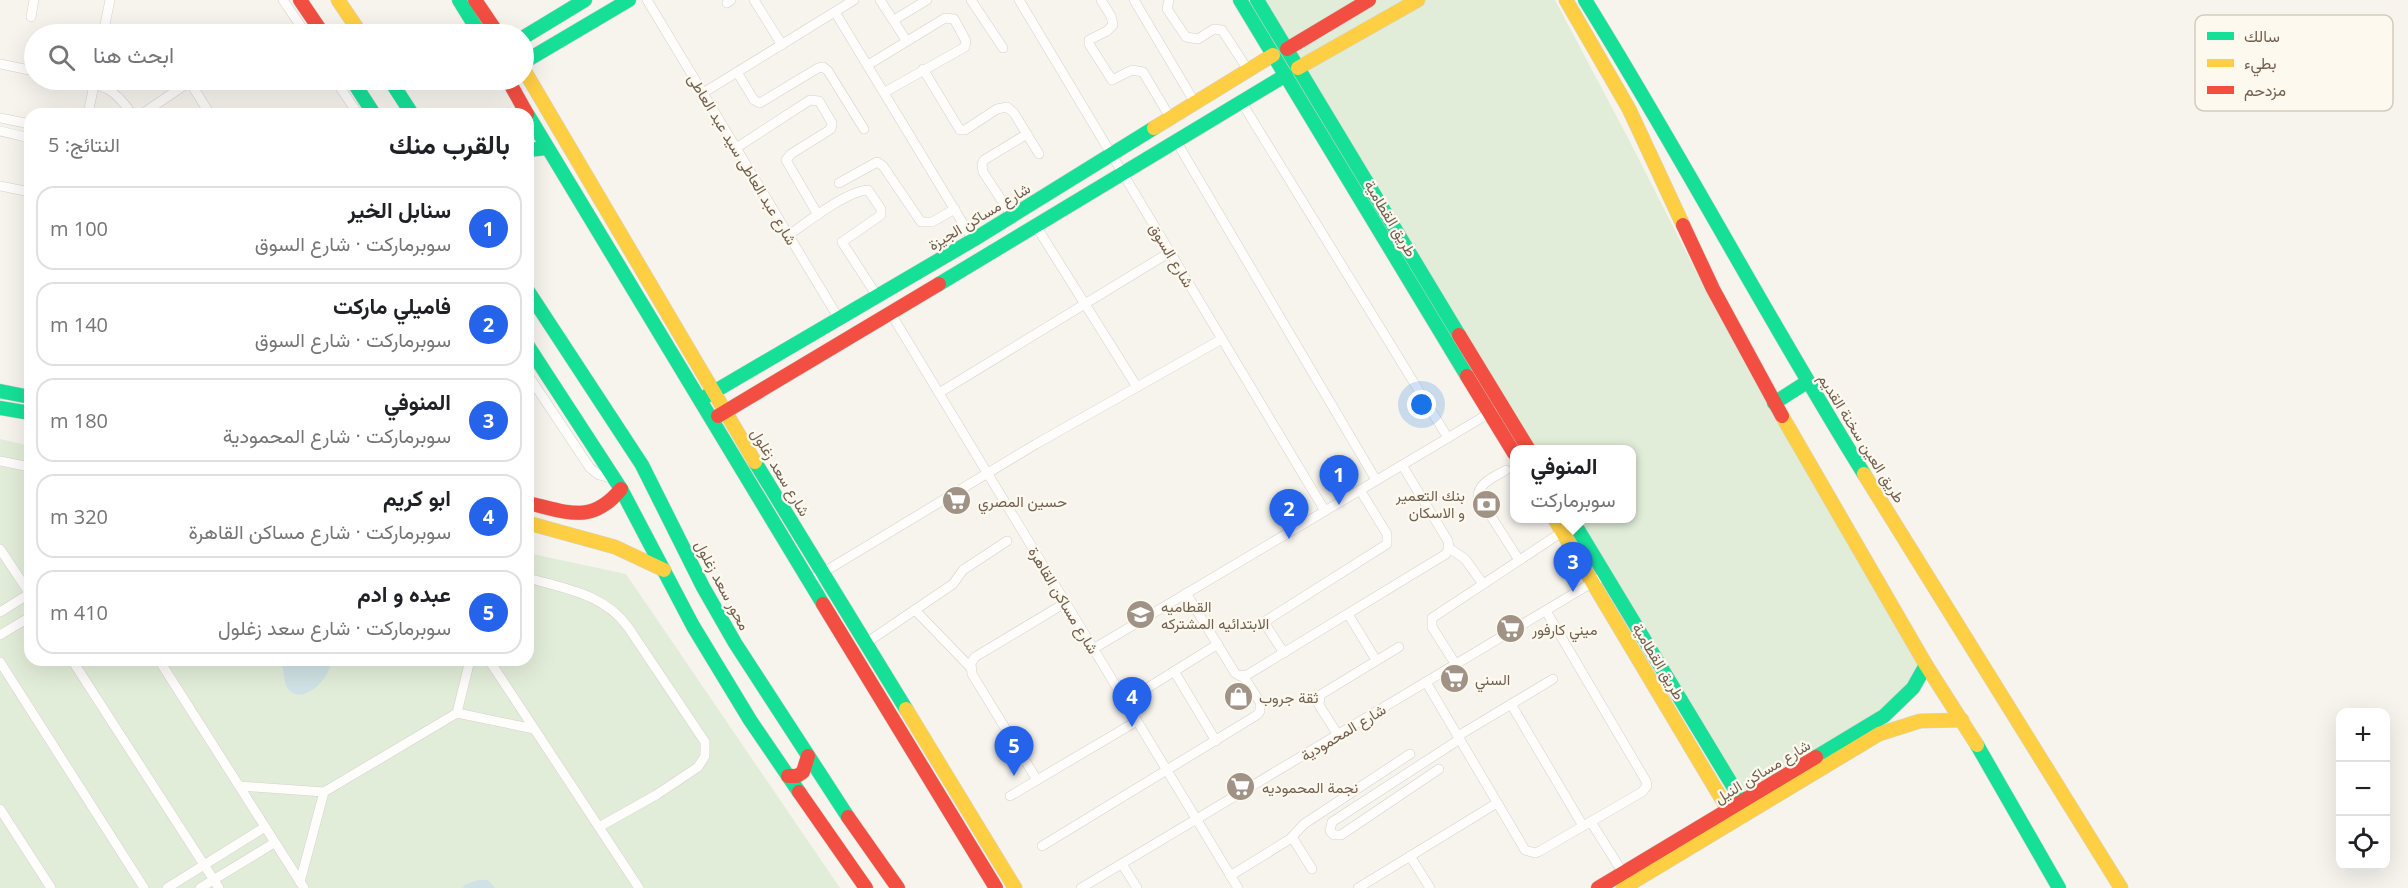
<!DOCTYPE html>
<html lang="ar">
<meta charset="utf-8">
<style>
:root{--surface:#fff;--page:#f6f6f6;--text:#202124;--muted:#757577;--line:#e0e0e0;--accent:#2563eb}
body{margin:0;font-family:"Open Sans",Vazirmatn,sans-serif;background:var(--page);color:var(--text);direction:rtl}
.controls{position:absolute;right:18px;bottom:18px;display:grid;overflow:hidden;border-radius:12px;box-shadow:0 6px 24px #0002}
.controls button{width:54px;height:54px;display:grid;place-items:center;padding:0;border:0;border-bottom:2px solid var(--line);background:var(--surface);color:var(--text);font:30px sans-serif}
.you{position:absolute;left:1422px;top:405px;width:21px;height:21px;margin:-15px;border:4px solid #fff;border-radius:50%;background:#1a73e8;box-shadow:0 0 0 9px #1a73e833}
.badge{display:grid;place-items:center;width:39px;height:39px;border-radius:50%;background:var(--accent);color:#fff;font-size:20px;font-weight:700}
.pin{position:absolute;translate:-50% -50px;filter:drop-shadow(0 2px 3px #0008)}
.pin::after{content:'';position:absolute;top:32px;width:21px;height:18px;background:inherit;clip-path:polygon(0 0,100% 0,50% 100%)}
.popup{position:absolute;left:1510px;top:445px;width:126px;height:78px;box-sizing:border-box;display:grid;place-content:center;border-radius:12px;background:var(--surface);filter:drop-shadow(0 2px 4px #0005);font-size:20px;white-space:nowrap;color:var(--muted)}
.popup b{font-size:22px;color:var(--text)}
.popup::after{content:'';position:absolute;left:50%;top:100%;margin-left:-12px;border:12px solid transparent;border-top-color:var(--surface)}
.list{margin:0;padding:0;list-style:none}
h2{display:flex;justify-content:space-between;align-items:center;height:78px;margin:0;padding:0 24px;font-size:26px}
h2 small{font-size:20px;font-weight:400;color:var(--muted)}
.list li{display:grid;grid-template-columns:39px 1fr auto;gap:18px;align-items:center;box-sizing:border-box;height:84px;margin:0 12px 12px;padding:0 12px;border:2px solid var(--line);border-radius:18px}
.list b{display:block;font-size:22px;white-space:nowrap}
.list p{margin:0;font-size:20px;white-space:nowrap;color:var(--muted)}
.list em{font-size:20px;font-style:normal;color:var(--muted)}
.icon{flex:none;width:33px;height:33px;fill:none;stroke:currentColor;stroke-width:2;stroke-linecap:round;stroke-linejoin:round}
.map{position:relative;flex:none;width:2408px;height:888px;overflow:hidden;direction:ltr}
.search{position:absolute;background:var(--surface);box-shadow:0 6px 24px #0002;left:24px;top:24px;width:510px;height:66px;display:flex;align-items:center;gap:15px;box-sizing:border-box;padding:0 21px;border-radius:33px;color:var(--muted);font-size:22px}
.panel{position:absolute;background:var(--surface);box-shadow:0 6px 24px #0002;left:24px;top:108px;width:510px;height:558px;border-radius:18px;direction:rtl}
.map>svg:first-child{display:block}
.green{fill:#e2edd9}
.water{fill:#d0e2e5}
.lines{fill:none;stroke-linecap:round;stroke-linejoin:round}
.street-casing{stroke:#d5d1cb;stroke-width:10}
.fast-casing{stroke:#d6d1cb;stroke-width:15}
.slow-casing{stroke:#d6d1cb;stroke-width:15}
.jam-casing{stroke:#d6d1cb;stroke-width:15}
.street{stroke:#fefdfc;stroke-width:9}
.fast{stroke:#16e098;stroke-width:14}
.slow{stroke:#ffcf43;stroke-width:14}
.jam{stroke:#f24e42;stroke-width:14}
.labels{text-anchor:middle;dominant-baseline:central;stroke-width:4.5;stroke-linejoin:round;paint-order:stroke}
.street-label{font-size:15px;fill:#725f4f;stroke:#fdf9ef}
.poi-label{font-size:15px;fill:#725f4f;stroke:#fdf9ef;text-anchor:start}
.key{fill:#fdf9ef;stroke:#d3cbbf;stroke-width:1.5}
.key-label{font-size:16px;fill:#725f4f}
</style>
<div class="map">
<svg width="2408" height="888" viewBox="0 0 2408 888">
<rect width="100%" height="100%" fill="#f6f4ed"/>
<g class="green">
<polygon points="1264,0 1555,0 1627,136 1706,291 1924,669 1873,723 1742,802 1573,519 1632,518 1632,450 1532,449"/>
<polygon points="0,439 30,446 30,660 528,660 528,553 626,574 840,888 0,888"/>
</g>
<g class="water">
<path d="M274,660H328L330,667C326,681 302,706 288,689C283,682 285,673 282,666Z"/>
<polygon points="478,880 488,880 495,888 463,888 464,885"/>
</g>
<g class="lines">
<defs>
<g id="street">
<polyline points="283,0 306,34"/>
<polyline points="647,0 839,319"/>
<polyline points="754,0 782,45"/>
<polyline points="880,0 906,40"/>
<polyline points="971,0 1003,48"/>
<polyline points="1019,0 1325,511"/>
<polyline points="1101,0 1111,16 1113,25 1107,31 1089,40 1089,44 1112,80 1132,70 1143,72 1171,119"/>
<polyline points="1134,0 1195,103"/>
<polyline points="1169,0 1167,9 1186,37 1198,39 1214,29 1222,30 1248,70"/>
<polyline points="727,3 731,0"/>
<polyline points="835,12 973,240"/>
<polyline points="31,17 34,0"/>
<polyline points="894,20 927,0"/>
<polyline points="103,34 110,0"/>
<polyline points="0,64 34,71"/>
<polyline points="868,65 945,18 954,19 966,41 965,47 885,92"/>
<polyline points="923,69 960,130 965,130 997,109 1007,107 1014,113 1039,154"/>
<polyline points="737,72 754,100 760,103 818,68 823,67 828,71 864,129"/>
<path d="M73,80C105,86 112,86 132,114"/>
<polyline points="335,80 358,114"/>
<polyline points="189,81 210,114"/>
<polyline points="703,93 854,0"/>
<polyline points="1242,103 1448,438"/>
<polyline points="88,114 95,80"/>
<polyline points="142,114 192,80"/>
<polyline points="0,118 30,124"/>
<polyline points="0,131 30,138"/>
<polyline points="1176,141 1376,480"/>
<polyline points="736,148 810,100 819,101 832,123 831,129 791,154 786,160 818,215"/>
<polyline points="839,183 877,162 883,166 921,222 932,222 955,209"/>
<polyline points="0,186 30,192"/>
<polyline points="1012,216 983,172 982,164 984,160 1027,134"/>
<polyline points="1036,226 1137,387"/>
<path d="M789,235C807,222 847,191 868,190L881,209V215L842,242L877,296"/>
<polyline points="890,312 1238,888"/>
<polyline points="528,375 590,468 599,475 615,479"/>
<polyline points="939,393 1170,252"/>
<polyline points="0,461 30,467"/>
<path d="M1506,470C1496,476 1478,483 1478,496L1519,560"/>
<polyline points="1449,548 1465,559 1483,584"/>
<polyline points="0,549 30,594"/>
<path d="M528,578C566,589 604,594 628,627L705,742V756L698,767L656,795L599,827"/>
<polyline points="809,581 1036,444 1222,339"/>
<polyline points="1186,593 1235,673 1240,676 1247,675 1446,554 1449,548 1448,541 1402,465"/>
<polyline points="915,610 970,667"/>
<polyline points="0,612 29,594"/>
<polyline points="1348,614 1376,660"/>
<polyline points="0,635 30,617"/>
<polyline points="866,643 953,584 963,570 1007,541"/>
<polyline points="1093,649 1493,411"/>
<polyline points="1284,653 1267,627 1267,620 1387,544 1387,534 1360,490"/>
<polyline points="72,660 219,888"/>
<polyline points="159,660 304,888"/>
<polyline points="489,660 639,888"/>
<polyline points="0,662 144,888"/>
<polyline points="1456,665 1432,627 1432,618 1562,532"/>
<polyline points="1174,671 1216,741"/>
<polyline points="1426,682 1525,850 1535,853 1540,851 1642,792 1647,786 1646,781 1546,611"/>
<polyline points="1149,687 1218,644"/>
<polyline points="1511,704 1583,826"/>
<polyline points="457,713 470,660"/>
<polyline points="1338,735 1319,705 1320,695 1399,647"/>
<polyline points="1458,736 1553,679"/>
<polyline points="1439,769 1341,835 1334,835 1330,831 1332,822 1460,739"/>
<polyline points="1037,780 972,674 971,663 975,657 1065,603"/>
<polyline points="240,786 324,792 457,713 534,729"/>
<polyline points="1010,796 1137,721"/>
<polyline points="0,809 51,888"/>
<polyline points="1591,822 1623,873"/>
<polyline points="1292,837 1312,869"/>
<polyline points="1042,846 1257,715 1260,711 1260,702 1243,676"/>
<polyline points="1410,856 1430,888"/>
<polyline points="1122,864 1137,888"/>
<polyline points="1230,876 1290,839 1304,824 1410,754"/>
<polyline points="300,882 324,792"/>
<polyline points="167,888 265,827"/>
<polyline points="200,888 274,843"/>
<polyline points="1081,888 1605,575"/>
<polyline points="1358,888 1497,803"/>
</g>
<g id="fast">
<polyline points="459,0 480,34"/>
<polyline points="1240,0 1467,376"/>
<polyline points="1257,0 1459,335"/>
<path d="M1585,0C1682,156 1767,318 1864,474"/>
<polyline points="524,37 585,0"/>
<polyline points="524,62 629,0"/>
<polyline points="352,80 374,114"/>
<polyline points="390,80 412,114"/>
<polyline points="528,115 823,604"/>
<polyline points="528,150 547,148"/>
<polyline points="939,284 1286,75"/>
<polyline points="528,291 642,465 703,587 735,643 848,817"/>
<polyline points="528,346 621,489 693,626 750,720 799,792"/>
<polyline points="0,391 30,397"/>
<polyline points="705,397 973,240 1154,128"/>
<polyline points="1774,403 1807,382"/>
<polyline points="0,408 30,413"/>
<polyline points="755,462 906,709"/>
<polyline points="1571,518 1746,808"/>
<polyline points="1977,745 2059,888"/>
<polyline points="1816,757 1884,716 1913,688 1926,665"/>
</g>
<g id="slow">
<polyline points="338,0 361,34"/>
<polyline points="1566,0 1629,109 1683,225"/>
<polyline points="1298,68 1418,0"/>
<polyline points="524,70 755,462"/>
<polyline points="1154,128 1273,55"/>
<polyline points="1782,416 1926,665 1977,745"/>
<polyline points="1864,474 2121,888"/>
<polyline points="1554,518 1733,818"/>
<polyline points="528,523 615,547 664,570"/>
<polyline points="906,709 1015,888"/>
<polyline points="1623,888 1879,734 1920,721 1962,720"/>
</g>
<g id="jam">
<polyline points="300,0 323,34"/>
<polyline points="475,0 498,34"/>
<polyline points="1287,49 1369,0"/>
<polyline points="508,80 527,114"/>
<polyline points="1683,225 1713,289 1782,416"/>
<polyline points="1459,335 1529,450"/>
<polyline points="1467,376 1514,453"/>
<polyline points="718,416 939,284"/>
<path d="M528,503C567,512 592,525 621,489"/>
<polyline points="823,604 996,888"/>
<polyline points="788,776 797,776 803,772 808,756"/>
<polyline points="799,792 866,888"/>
<polyline points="848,817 898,888"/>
<polyline points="1598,888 1816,757"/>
</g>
</defs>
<use href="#street" class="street-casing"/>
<use href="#fast" class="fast-casing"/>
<use href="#slow" class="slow-casing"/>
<use href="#jam" class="jam-casing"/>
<use href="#street" class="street"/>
<use href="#fast" class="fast"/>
<use href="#slow" class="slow"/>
<use href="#jam" class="jam"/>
</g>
<defs>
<symbol id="supermarket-disc" viewBox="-11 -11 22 22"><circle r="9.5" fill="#a09386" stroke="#fdf9ef"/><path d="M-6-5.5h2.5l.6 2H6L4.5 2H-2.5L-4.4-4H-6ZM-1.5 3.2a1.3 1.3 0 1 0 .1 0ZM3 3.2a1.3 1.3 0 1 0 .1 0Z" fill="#fff"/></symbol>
<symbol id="bank-disc" viewBox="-11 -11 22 22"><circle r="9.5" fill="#a09386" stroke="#fdf9ef"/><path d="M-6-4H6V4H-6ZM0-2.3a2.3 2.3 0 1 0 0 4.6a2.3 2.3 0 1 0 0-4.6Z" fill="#fff"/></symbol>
<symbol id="school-disc" viewBox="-11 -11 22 22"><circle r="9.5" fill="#a09386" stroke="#fdf9ef"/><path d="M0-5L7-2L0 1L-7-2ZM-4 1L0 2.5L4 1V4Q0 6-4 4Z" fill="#fff"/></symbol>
<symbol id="shop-disc" viewBox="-11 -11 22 22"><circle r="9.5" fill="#a09386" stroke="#fdf9ef"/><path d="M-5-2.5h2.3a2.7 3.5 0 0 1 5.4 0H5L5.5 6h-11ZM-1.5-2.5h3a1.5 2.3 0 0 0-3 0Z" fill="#fff"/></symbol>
</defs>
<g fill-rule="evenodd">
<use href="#supermarket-disc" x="940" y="484" width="33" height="33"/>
<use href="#bank-disc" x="1470" y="488" width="33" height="33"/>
<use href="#school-disc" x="1124" y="598" width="33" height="33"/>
<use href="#supermarket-disc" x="1494" y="612" width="33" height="33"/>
<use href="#supermarket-disc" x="1438" y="662" width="33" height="33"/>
<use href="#shop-disc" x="1222" y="680" width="33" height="33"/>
<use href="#supermarket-disc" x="1224" y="770" width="33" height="33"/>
</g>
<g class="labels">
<g class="street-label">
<text transform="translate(743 159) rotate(59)">شارع عبد العاطى سيد عبد العاطى</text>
<text transform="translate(979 216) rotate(-31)">شارع مساكن الجيزة</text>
<text transform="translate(1391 218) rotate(59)">طريق القطامية</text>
<text transform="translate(1172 255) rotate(59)">شارع السوق</text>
<text transform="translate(1862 438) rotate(58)">طريق العين سخنة القديم</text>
<text transform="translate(781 472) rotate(59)">شارع سعد زغلول</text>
<text transform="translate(723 585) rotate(62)">محور سعد زغلول</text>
<text transform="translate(1064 600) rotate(59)">شارع مساكن القاهرة</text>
<text transform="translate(1659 661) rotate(59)">طريق القطامية</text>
<text transform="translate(1343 732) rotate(-31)">شارع المحمودية</text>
<text transform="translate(1762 771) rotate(-31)">شارع مساكن النيل</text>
</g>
<g class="poi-label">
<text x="1465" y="495" text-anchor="end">بنك التعمير<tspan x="1465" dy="17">و الاسكان</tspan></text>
<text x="978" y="501">حسين المصري</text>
<text x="1161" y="606">القطاميه<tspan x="1161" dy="17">الابتدائيه المشتركه</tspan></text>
<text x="1532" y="629">ميني كارفور</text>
<text x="1475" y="679">السني</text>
<text x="1259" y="697">ثقة جروب</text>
<text x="1262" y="787">نجمة المحموديه</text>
</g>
</g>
<rect x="2195" y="15" width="198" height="96" rx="9" class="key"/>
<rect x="2207" y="32" width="27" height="8" fill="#16e098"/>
<rect x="2207" y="59" width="27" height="8" fill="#ffcf43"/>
<rect x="2207" y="86" width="27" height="8" fill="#f24e42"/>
<g class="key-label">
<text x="2244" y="42">سالك</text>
<text x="2244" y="69">بطيء</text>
<text x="2244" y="96">مزدحم</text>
</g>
</svg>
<div class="controls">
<button>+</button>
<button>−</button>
<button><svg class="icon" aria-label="locate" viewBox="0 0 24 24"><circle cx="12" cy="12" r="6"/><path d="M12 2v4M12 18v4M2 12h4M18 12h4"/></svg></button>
</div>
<div class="you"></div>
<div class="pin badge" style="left:1339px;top:505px">1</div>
<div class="pin badge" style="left:1289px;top:539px">2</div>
<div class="pin badge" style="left:1573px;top:592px">3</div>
<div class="popup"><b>المنوفي</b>سوبرماركت</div>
<div class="pin badge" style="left:1132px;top:727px">4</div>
<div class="pin badge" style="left:1014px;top:776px">5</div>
<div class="search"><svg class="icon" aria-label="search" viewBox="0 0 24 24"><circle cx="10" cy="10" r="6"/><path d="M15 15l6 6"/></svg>ابحث هنا</div>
<section class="panel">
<h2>بالقرب منك<small>النتائج: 5</small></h2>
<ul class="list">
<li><span class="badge">1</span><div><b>سنابل الخير</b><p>سوبرماركت · شارع السوق</p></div><em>100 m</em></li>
<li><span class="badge">2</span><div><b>فاميلي ماركت</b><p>سوبرماركت · شارع السوق</p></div><em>140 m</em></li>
<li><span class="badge">3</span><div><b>المنوفي</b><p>سوبرماركت · شارع المحمودية</p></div><em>180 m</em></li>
<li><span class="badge">4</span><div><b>ابو كريم</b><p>سوبرماركت · شارع مساكن القاهرة</p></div><em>320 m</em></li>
<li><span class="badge">5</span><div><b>عبده و ادم</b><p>سوبرماركت · شارع سعد زغلول</p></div><em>410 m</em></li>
</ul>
</section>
</div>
